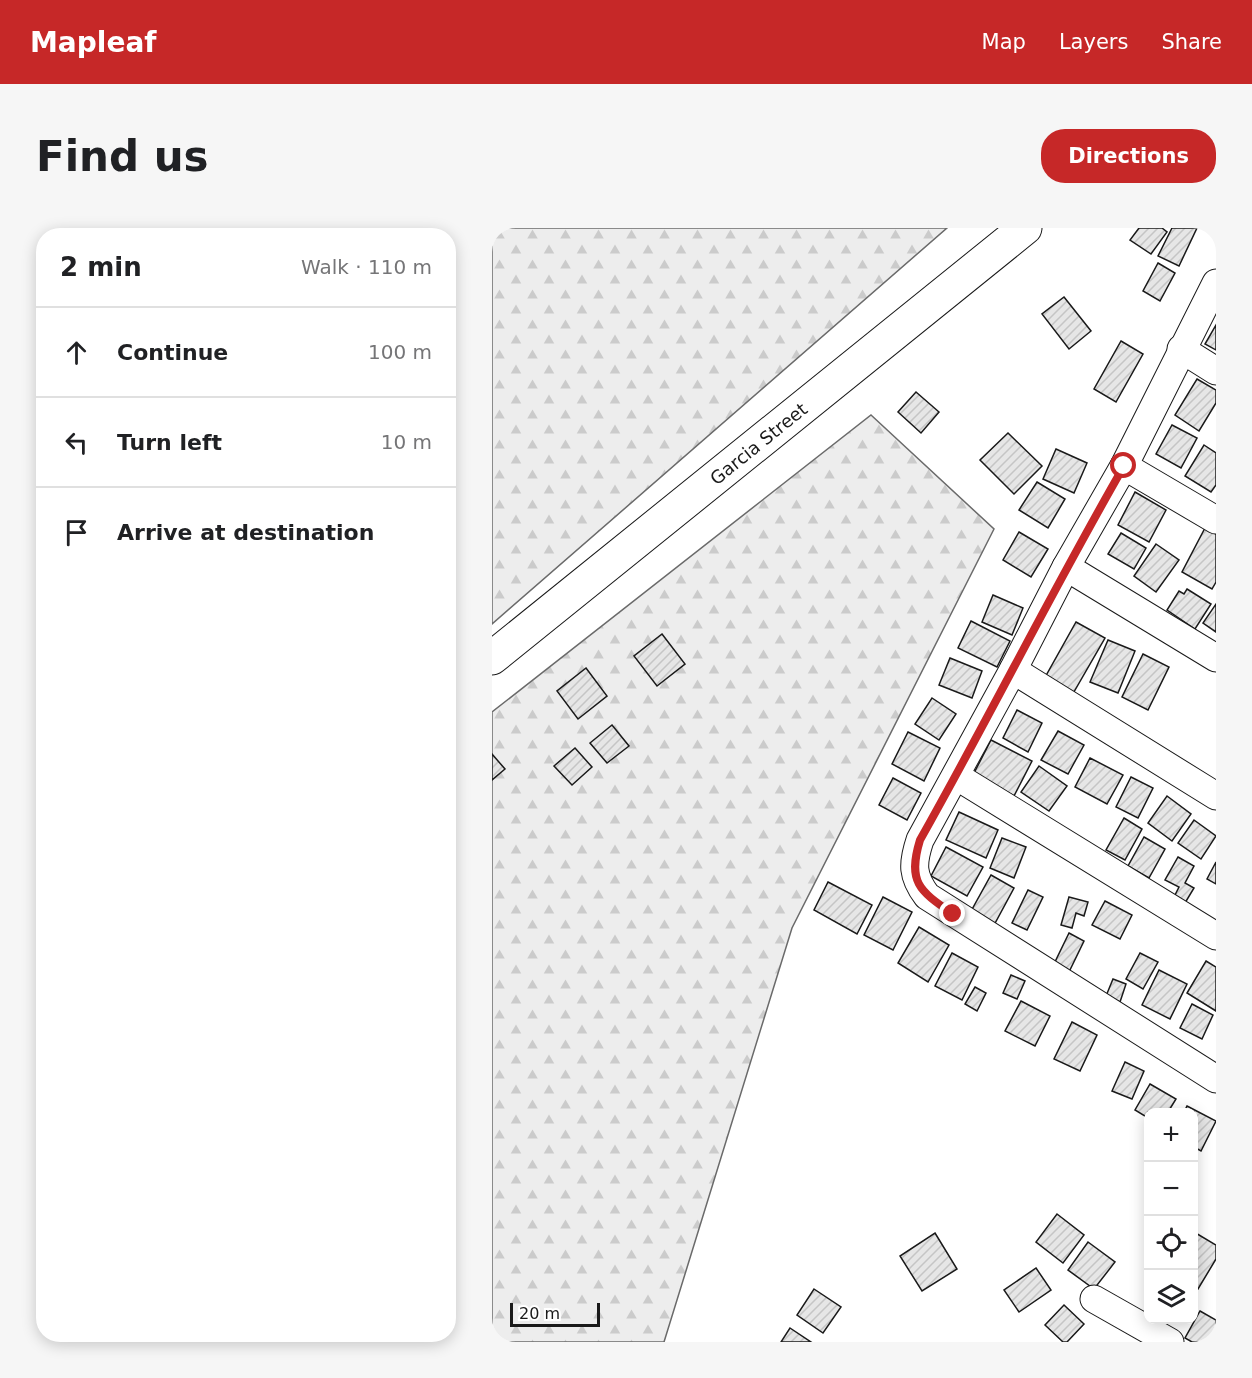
<!DOCTYPE html>
<meta charset="utf-8">
<style>
:root{--surface:#fff;--page:#f6f6f6;--text:#202124;--muted:#757577;--line:#e0e0e0;--accent:#c62828}
body{margin:0;font-family:"DejaVu Sans",sans-serif;background:var(--page);color:var(--text)}
.controls{position:absolute;right:18px;bottom:18px;display:grid;overflow:hidden;border-radius:12px;box-shadow:0 3px 15px #0003}
.controls button{width:54px;height:54px;display:grid;place-items:center;padding:0;border:0;border-bottom:2px solid var(--line);background:var(--surface);color:var(--text);font:30px sans-serif}
.scale{position:absolute;left:18px;bottom:15px;width:90px;box-sizing:border-box;padding-left:6px;border:3px solid #1a1a1a;border-top:0;font-size:16px;line-height:21px;white-space:nowrap;color:#1a1a1a;-webkit-text-stroke:4px #fff;paint-order:stroke}
.stop{position:absolute;width:18px;height:18px;margin:-14px;border:4px solid #c62828;border-radius:50%;background:#fff}
.stop.end{background:#c62828;border-color:#fff;box-shadow:0 2px 6px #0008}
.list{margin:0;padding:0;list-style:none}
h2{display:flex;justify-content:space-between;align-items:center;height:78px;margin:0;padding:0 24px;font-size:26px}
h2 small{font-size:20px;font-weight:400;color:var(--muted)}
.list li{display:grid;grid-template-columns:39px 1fr auto;gap:18px;align-items:center;box-sizing:border-box;height:90px;padding:0 24px;border-top:2px solid var(--line)}
.list b{display:block;font-size:22px;white-space:nowrap}
.list em{font-size:20px;font-style:normal;color:var(--muted)}
.icon{flex:none;width:33px;height:33px;fill:none;stroke:currentColor;stroke-width:2;stroke-linecap:round;stroke-linejoin:round}
.map{position:relative;flex:none;width:724px;height:1114px;overflow:hidden;border-radius:24px}
header{display:flex;align-items:center;gap:36px;box-sizing:border-box;height:84px;padding:0 30px;background:var(--accent);color:#fff}
header strong{font-size:28px}
nav{display:flex;gap:33px;margin-inline-start:auto;font-size:21px}
.intro{display:flex;align-items:center;justify-content:space-between;box-sizing:border-box;height:144px;padding:0 36px}
h1{margin:0;font-size:42px}
.button{padding:15px 27px;border-radius:24px;background:var(--accent);color:#fff;font-size:21px;font-weight:700}
main{display:flex;gap:36px;padding:0 36px}
aside{flex:1;background:var(--surface);border-radius:24px;box-shadow:0 3px 15px #0003}
.map>svg:first-child{display:block}
.forest{fill:url(#forest-firs);stroke:#6a6a6a;stroke-width:1.5}
.building{fill:url(#building-hatch);stroke:#1a1a1a;stroke-width:1.5}
.lines{fill:none;stroke-linecap:round;stroke-linejoin:round}
.street-casing{stroke:#1a1a1a;stroke-width:29}
.secondary-casing{stroke:#1a1a1a;stroke-width:35}
.street{stroke:#fff;stroke-width:27}
.secondary{stroke:#fff;stroke-width:33}
.route{stroke:#c62828;stroke-width:8}
.labels{text-anchor:middle;dominant-baseline:central;stroke-width:4.5;stroke-linejoin:round;paint-order:stroke}
.street-label{font-size:18px;fill:#1a1a1a;stroke:#fff}
</style>
<header>
<strong>Mapleaf</strong>
<nav><a>Map</a><a>Layers</a><a>Share</a></nav>
</header>
<div class="intro"><h1>Find us</h1><a class="button">Directions</a></div>
<main>
<aside>
<h2>2 min<small>Walk · 110 m</small></h2>
<ul class="list">
<li><svg class="icon" aria-label="ahead" viewBox="0 0 24 24"><path d="M12 20V5M6 11l6-6 6 6"/></svg><div><b>Continue</b></div><em>100 m</em></li>
<li><svg class="icon" aria-label="left" viewBox="0 0 24 24"><path d="M17 20v-9H6M10 6l-5 5 5 5"/></svg><div><b>Turn left</b></div><em>10 m</em></li>
<li><svg class="icon" aria-label="arrive" viewBox="0 0 24 24"><path d="M6 21V4h12l-3 4 3 4H6"/></svg><div><b>Arrive at destination</b></div></li>
</ul>
</aside>
<div class="map">
<svg width="724" height="1114" viewBox="0 0 724 1114">
<defs>
<pattern id="forest-firs" width="22" height="20" patternUnits="userSpaceOnUse" patternTransform="scale(1.5)"><rect width="22" height="20" fill="#ededed"/><path d="M5 1l3.5 6h-7zM16 11l3.5 6h-7z" fill="#cbcbcb"/></pattern>
<pattern id="building-hatch" width="6" height="6" patternUnits="userSpaceOnUse" patternTransform="scale(1.5)"><rect width="6" height="6" fill="#e6e6e6"/><path d="M-1 1l2-2M0 6l6-6M5 7l2-2" fill="none" stroke="#c5c5c5"/></pattern>
</defs>
<rect width="100%" height="100%" fill="#fff"/>
<g class="forest">
<polygon points="0,0 455,0 0,396"/>
<polygon points="379,187 502,301 300,700 172,1114 0,1114 0,484"/>
</g>
<g class="building">
<polygon points="647,0 670,0 675,4 659,26 638,12"/>
<polygon points="680,0 705,0 687,38 666,28"/>
<polygon points="666,35 683,45 668,73 651,63"/>
<polygon points="572,69 599,103 577,121 550,86"/>
<polygon points="724,97 724,122 713,116"/>
<polygon points="629,113 651,126 624,174 602,161"/>
<polygon points="705,151 724,162 724,175 707,203 683,187"/>
<polygon points="424,164 447,184 429,205 406,184"/>
<polygon points="680,197 705,210 689,240 664,226"/>
<polygon points="516,205 550,238 522,266 488,232"/>
<polygon points="712,217 724,225 724,257 719,264 693,248"/>
<polygon points="564,221 595,235 582,265 551,251"/>
<polygon points="545,254 573,271 556,300 527,282"/>
<polygon points="643,264 674,282 657,314 626,297"/>
<polygon points="713,300 724,306 724,354 720,361 690,344"/>
<polygon points="527,304 556,321 539,349 511,332"/>
<polygon points="629,305 654,320 642,341 616,326"/>
<polygon points="664,316 687,332 664,364 642,348"/>
<polygon points="695,361 719,376 703,401 675,382 687,363 692,366"/>
<polygon points="501,367 531,380 520,407 490,394"/>
<polygon points="724,376 724,404 711,395"/>
<polygon points="479,393 518,413 505,439 466,420"/>
<polygon points="584,394 613,410 579,469 551,453"/>
<polygon points="170,406 193,436 165,458 142,428"/>
<polygon points="616,412 643,423 626,465 598,454"/>
<polygon points="651,426 677,439 656,482 630,469"/>
<polygon points="458,430 490,443 480,470 447,457"/>
<polygon points="94,440 115,468 86,491 65,463"/>
<polygon points="440,470 464,486 447,512 423,496"/>
<polygon points="525,482 550,495 536,524 511,510"/>
<polygon points="120,497 137,518 115,535 98,515"/>
<polygon points="566,503 592,517 576,546 549,532"/>
<polygon points="416,504 448,520 432,553 400,536"/>
<polygon points="499,512 540,533 522,568 481,547"/>
<polygon points="83,520 100,539 80,557 62,538"/>
<polygon points="0,526 13,541 0,552"/>
<polygon points="598,530 631,547 615,576 583,559"/>
<polygon points="547,538 575,558 557,583 529,564"/>
<polygon points="639,549 661,560 646,590 624,579"/>
<polygon points="401,550 429,565 415,592 387,577"/>
<polygon points="675,568 699,586 680,613 656,595"/>
<polygon points="467,584 506,602 494,630 454,612"/>
<polygon points="632,590 650,601 633,632 614,622"/>
<polygon points="702,592 724,608 709,631 686,615"/>
<polygon points="652,609 673,621 657,650 636,638"/>
<polygon points="510,610 534,619 522,650 498,640"/>
<polygon points="454,619 491,639 475,668 439,648"/>
<polygon points="686,629 702,638 693,655 702,660 693,675 682,669 687,659 673,652"/>
<polygon points="724,634 724,656 715,651"/>
<polygon points="499,647 522,660 501,699 478,685"/>
<polygon points="336,654 380,677 365,706 322,682"/>
<polygon points="536,662 551,669 535,702 520,695"/>
<polygon points="391,669 420,684 401,722 372,707"/>
<polygon points="577,669 596,674 592,688 584,685 580,700 569,697"/>
<polygon points="613,673 640,687 628,711 600,697"/>
<polygon points="427,699 457,717 436,754 406,735"/>
<polygon points="577,705 592,713 576,746 561,738"/>
<polygon points="460,725 486,739 470,772 443,758"/>
<polygon points="648,725 666,734 651,761 634,751"/>
<polygon points="714,733 724,739 724,783 695,765"/>
<polygon points="667,742 695,756 678,791 650,777"/>
<polygon points="519,747 533,753 525,771 511,765"/>
<polygon points="621,751 634,756 628,774 614,768"/>
<polygon points="483,759 494,765 485,783 473,776"/>
<polygon points="529,773 558,788 543,818 513,803"/>
<polygon points="700,776 721,787 710,811 688,800"/>
<polygon points="580,794 605,807 588,843 562,831"/>
<polygon points="633,834 652,843 640,871 620,863"/>
<polygon points="658,856 684,871 676,884 656,884 656,890 643,882"/>
<polygon points="695,878 724,893 709,923 702,919 702,884 692,884"/>
<polygon points="565,986 592,1007 571,1035 544,1014"/>
<polygon points="702,1004 724,1017 724,1031 706,1061 702,1059"/>
<polygon points="443,1005 465,1041 430,1063 408,1028"/>
<polygon points="596,1014 623,1034 602,1061 576,1042"/>
<polygon points="544,1040 559,1062 527,1084 512,1062"/>
<polygon points="322,1061 349,1079 331,1105 305,1087"/>
<polygon points="572,1077 592,1096 575,1114 571,1114 553,1097"/>
<polygon points="708,1083 724,1092 724,1114 700,1114 693,1110"/>
<polygon points="298,1100 319,1114 289,1114"/>
</g>
<g class="lines">
<defs>
<g id="street">
<path d="M724,55L632,238L574,339L521,442L428,612C420,636 420,648 435,668L724,851"/>
<polyline points="689,121 724,143"/>
<polyline points="632,238 724,292"/>
<polyline points="574,339 724,430"/>
<polyline points="521,442 724,568"/>
<polyline points="464,548 724,708"/>
<polyline points="602,1071 678,1114"/>
</g>
<g id="secondary">
<path id="s1" d="M0,430L533,0"/>
</g>
</defs>
<use href="#street" class="street-casing"/>
<use href="#secondary" class="secondary-casing"/>
<use href="#street" class="street"/>
<use href="#secondary" class="secondary"/>
</g>
<g class="lines">
<path class="route" d="M461,686C428,663 415,655 428,612C498,488 561,361 632,238"/>
</g>
<g class="labels">
<g class="street-label">
<text stroke="none"><textPath href="#s1" startOffset="342">Garcia Street</textPath></text>
</g>
</g>
</svg>
<div class="controls">
<button>+</button>
<button>−</button>
<button><svg class="icon" aria-label="locate" viewBox="0 0 24 24"><circle cx="12" cy="12" r="6"/><path d="M12 2v4M12 18v4M2 12h4M18 12h4"/></svg></button>
<button><svg class="icon" aria-label="layers" viewBox="0 0 24 24"><path d="M12 4l9 5-9 5-9-5zM3 14l9 5 9-5"/></svg></button>
</div>
<div class="scale">20 m</div>
<div class="stop" style="left:632px;top:238px"></div>
<div class="stop end" style="left:461px;top:686px"></div>
</div>
</main>
